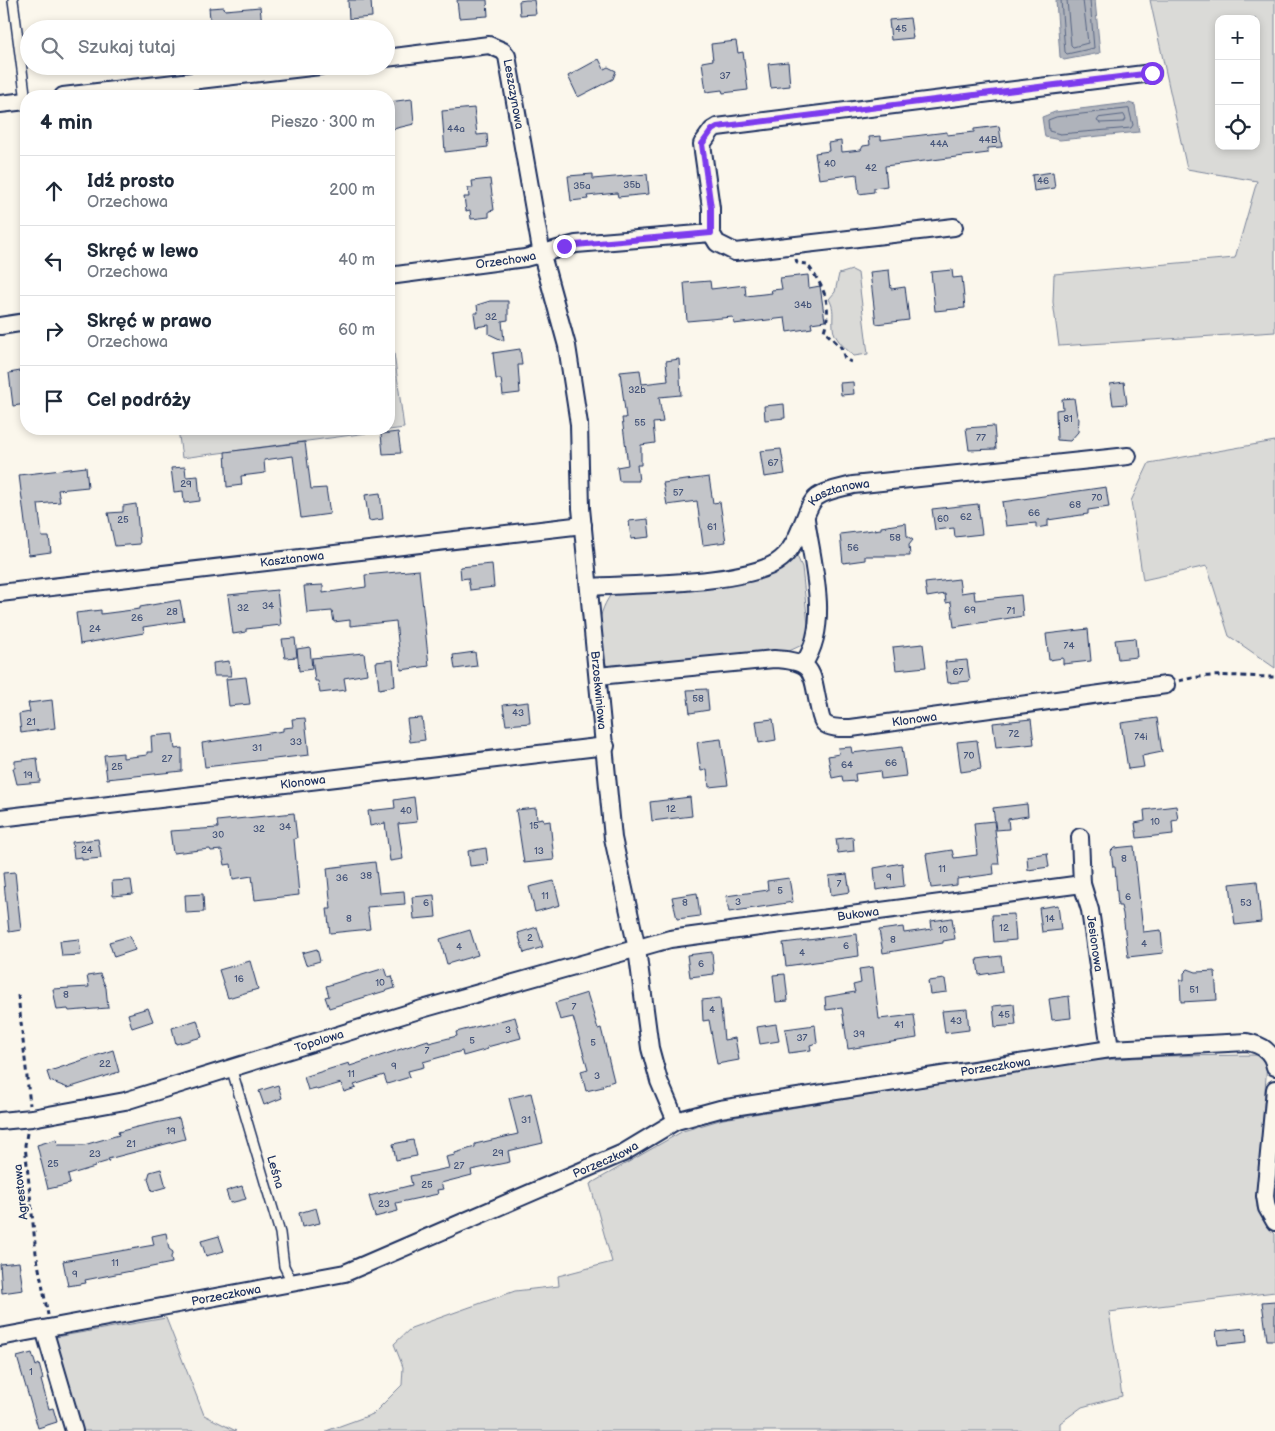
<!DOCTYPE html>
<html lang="pl">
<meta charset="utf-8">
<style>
:root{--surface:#fff;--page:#f2f2f3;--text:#1f2937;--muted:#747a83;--line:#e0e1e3}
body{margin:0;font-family:"Balsamiq Sans",sans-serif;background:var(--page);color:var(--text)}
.controls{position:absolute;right:15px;top:15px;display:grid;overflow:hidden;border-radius:10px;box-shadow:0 2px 8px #0003}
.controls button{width:45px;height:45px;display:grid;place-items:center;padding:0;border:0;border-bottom:1px solid var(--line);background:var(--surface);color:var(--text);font:25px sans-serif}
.stop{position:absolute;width:15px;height:15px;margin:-11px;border:4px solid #7c3aed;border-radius:50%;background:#fff}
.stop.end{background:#7c3aed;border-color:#fff;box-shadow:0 1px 5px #0008}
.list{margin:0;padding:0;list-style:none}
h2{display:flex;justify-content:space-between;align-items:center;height:65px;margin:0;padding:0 20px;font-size:21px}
h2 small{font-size:16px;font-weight:400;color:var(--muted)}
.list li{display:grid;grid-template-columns:32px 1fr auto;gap:15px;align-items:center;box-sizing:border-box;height:70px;padding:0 20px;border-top:1px solid var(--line)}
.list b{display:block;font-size:19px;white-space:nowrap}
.list p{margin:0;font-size:16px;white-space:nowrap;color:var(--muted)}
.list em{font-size:16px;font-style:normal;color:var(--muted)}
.icon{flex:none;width:28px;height:28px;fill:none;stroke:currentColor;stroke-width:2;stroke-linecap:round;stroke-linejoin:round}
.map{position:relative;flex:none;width:1275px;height:1431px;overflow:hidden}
.search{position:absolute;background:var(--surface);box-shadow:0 2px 8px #0003;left:20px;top:20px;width:375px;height:55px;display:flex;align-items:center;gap:12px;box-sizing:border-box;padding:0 18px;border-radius:28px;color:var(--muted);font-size:19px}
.panel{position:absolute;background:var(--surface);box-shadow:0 2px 8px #0003;left:20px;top:90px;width:375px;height:345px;border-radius:20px}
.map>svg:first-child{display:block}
.green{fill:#dadad7;stroke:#7a849a;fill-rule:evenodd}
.water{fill:#afb3bb;stroke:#747e96}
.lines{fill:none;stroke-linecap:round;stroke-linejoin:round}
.shore{stroke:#566483;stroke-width:1}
.building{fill:#c3c5c9;stroke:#1b2f5e}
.service-casing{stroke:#1b2f5e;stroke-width:12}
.minor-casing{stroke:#1b2f5e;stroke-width:20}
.path{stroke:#1b2f5e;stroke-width:3;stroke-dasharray:5 4;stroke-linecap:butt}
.service{stroke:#fbf7ec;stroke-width:9}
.minor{stroke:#fbf7ec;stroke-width:16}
.route{stroke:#7c3aed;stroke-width:6}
.labels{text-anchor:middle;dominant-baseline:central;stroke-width:4.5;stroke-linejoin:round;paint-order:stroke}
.number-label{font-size:10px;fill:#455479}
.street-label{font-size:12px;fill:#1b2f5e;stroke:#fbf7ec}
</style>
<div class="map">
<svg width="1275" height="1431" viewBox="0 0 1275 1431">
<rect width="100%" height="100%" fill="#fbf7ec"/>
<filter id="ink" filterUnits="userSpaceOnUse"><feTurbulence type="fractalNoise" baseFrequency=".02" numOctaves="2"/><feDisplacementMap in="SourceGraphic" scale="10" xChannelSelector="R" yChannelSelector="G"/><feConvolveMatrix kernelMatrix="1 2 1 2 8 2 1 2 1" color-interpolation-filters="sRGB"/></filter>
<g filter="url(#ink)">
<g class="green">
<path d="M1150,0H1275V332L1059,346L1053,302L1054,274L1235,258L1257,181L1187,169ZM1219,19H1256V146H1219Z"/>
<path d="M852,270L858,273L868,354L854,356C846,349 833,338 833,327C832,315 835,310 829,299L835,292L839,274Z"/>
<polygon points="389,316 404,428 182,458 178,429 389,429"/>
<polygon points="1275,441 1275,668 1229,636 1207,566 1143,580 1131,501 1149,463"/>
<path d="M796,554L802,567L809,635L802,645L785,653L615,670L607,667C597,636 594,615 615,589L769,573L787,565Z"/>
<polygon points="1257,1055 1267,1062 1257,1207 1266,1224 1275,1234 1275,1292 1109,1312 1122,1396 1082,1407 1060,1423 1060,1431 326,1431 373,1414 402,1385 403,1367 394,1344 411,1328 515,1291 559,1286 558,1276 612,1262 590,1184 683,1131 723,1119 1083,1061 1164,1056"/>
<polygon points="166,1318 204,1415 236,1431 82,1431 50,1338"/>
</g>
<g class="water">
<polygon points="1056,0 1095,0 1100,53 1064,60 1060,57"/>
<polygon points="1129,103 1135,105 1139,132 1060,140 1045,137 1042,117 1055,112"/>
</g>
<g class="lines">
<g class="shore">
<polyline points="1061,0 1065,52 1067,54 1094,48 1090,0"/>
<polyline points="1067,0 1071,45 1073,47 1088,43 1083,0"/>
<polygon points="1129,109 1133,125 1131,128 1060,134 1049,131 1048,120 1056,117"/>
<polygon points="1124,115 1126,119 1124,122 1100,123 1097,121 1099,118"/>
</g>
</g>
<g class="building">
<polygon points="348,0 371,0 372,17 349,19"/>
<polygon points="457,0 487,0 488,16 459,18"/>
<polygon points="526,0 534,0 536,14 520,15 519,1"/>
<polygon points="224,7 225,10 260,7 262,24 244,26 244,29 211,29 209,8"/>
<polygon points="910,18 913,38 891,40 889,20"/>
<polygon points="736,41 738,53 743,52 748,90 723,93 722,90 706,92 702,62 713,60 711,44"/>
<polygon points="599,59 604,69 608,67 616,71 613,79 578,97 568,76"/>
<polygon points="788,62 790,86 771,88 768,64"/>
<polygon points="412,99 414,124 389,130 389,102"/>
<polygon points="474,108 477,135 487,134 488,147 445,152 442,111"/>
<polygon points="999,126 1002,147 988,148 988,153 885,166 887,186 874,188 874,192 859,194 857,174 819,179 815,153 829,151 828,143 841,141 842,152 861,150 863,146 870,145 869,137 881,136 881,140 947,132 947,135 974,132 974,129"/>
<polygon points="1053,172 1055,188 1034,191 1032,175"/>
<polygon points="593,174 593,179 647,174 649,194 618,197 617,193 587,196 588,199 571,201 568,176"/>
<polygon points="490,179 494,210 489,211 489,217 471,219 470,210 466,211 464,197 469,197 468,188 473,188 472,181"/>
<polygon points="889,270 891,289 905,287 909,320 876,324 870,272"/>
<polygon points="952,270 953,278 962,277 965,308 935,311 931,272"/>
<polygon points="808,275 809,288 820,286 825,321 811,323 812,328 787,332 785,318 734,324 733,317 687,321 684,283 710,281 711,289 745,285 746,296 772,293 771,290 782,289 780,278"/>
<polygon points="490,301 508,301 508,320 502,321 504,341 489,334 489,325 476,327 474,313 478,313 477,305"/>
<polygon points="520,349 522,365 518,365 520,393 503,395 501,379 496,379 493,353"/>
<polygon points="679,359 681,395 659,397 663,422 653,423 655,443 641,445 641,465 637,465 639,481 619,481 617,467 628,465 622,418 626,418 620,372 640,370 642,384 668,381 666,361"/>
<polygon points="26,370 26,404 13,406 9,373"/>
<polygon points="853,382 854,394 841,395 840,383"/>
<polygon points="1124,382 1127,404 1113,405 1110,384"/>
<polygon points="1074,398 1077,416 1079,419 1078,432 1070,441 1057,440 1056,410 1063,409 1062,399"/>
<polygon points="784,404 785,418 765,420 764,406"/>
<polygon points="994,426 996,449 969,450 966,428"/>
<polygon points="398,432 401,453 383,454 381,434"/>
<polygon points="305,442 311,489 326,488 330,514 301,518 293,456 264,460 265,473 241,476 242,485 227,487 225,452"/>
<polygon points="781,449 785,474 764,477 760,451"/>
<polygon points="86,467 88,487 58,490 60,502 38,504 42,537 49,537 51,552 29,555 19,475"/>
<polygon points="185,467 186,477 198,476 200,501 184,503 183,491 174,492 171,468"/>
<polygon points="709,477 713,503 720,502 726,542 703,545 697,501 667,505 663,483"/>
<polygon points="1106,487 1109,507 1088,510 1088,514 1048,520 1048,526 1036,528 1036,523 1006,526 1002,502"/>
<polygon points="380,493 383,519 369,521 365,495"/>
<polygon points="136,504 140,544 115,546 108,513 123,512 123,506"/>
<polygon points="978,504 982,534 955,537 954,528 935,530 932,509"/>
<polygon points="648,519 650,537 631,539 629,521"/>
<polygon points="906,523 907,536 913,540 909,545 910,556 865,556 865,560 843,563 840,534 881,529 881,527"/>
<polygon points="492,564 494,587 470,590 468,578 461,579 460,567"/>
<polygon points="419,570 429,666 401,670 396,621 350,626 350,620 334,622 332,611 307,613 304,586 323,585 323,593 366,587 365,575"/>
<polygon points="959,579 961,593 974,591 975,600 1021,595 1023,616 954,627 951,602 946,603 945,594 927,597 925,583"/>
<polygon points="277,590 281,625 246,629 246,632 233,634 228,595"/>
<polygon points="180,600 184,621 143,627 144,633 80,644 76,613 101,610 101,614 140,609 140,607"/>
<polygon points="1088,629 1091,661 1063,664 1063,658 1049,660 1046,634"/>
<polygon points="295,638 297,657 285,658 282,639"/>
<polygon points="1135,638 1137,657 1118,659 1115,640"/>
<polygon points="923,644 926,667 896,670 893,647"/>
<polygon points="310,647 312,669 299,671 297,649"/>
<polygon points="475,652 477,666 455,669 453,655"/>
<polygon points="364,653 367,674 344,678 346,690 320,693 318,681 315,681 312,658"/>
<polygon points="393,660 395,686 379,689 376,662"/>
<polygon points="967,660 970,681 948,683 945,662"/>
<polygon points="229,661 231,676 214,676 213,663"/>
<polygon points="246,677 250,704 229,706 226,679"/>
<polygon points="707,689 709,710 690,713 687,690"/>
<polygon points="52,700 55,728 21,733 19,714 30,712 28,703"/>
<polygon points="528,702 530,723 506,725 503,705"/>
<polygon points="305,718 309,755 205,767 202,743 283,731 283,728 293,727 292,719"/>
<polygon points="422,718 425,740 410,742 407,719"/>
<polygon points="1157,718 1162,752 1142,756 1144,767 1128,769 1121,723"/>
<polygon points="773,719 776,740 759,743 756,721"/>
<polygon points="1031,719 1034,744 996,748 993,723"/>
<polygon points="173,734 175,749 182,748 182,771 107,779 104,755 123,753 123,758 147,755 147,752 152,752 151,736"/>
<polygon points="721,739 728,785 709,787 707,770 701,771 697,742"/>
<polygon points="977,740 981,769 961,772 957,742"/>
<polygon points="851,747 852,753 902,747 906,776 881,779 880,771 855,774 856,781 843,782 842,776 832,778 828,756 839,754 838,748"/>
<polygon points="37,758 40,782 17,784 13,768 15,768 15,761"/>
<polygon points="414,797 417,822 398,824 403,859 390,861 385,823 370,826 368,811 395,808 394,800"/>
<polygon points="690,797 692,816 652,821 650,802"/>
<polygon points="1027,804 1028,816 1008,819 1009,829 996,830 993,808"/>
<polygon points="1176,806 1178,820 1172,821 1173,834 1137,838 1135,823 1145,821 1144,810"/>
<polygon points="536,808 537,819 543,818 544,822 550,821 554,860 524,863 516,810"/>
<polygon points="294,813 297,838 294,839 299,895 255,900 252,876 233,879 231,864 225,865 222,850 211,851 210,849 173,853 170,831 218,828 217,821"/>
<polygon points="994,821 999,864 993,864 994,874 957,879 957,885 931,888 926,854 952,850 954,858 977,855 974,823"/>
<polygon points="853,837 854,851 838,853 836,839"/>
<polygon points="98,839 101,858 82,860 82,857 74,858 72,842"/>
<polygon points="1134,846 1143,932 1161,930 1163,953 1128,957 1123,914 1121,906 1118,906 1115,867 1113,867 1111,851 1114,848"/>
<polygon points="486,848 488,864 470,866 468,851"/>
<polygon points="1047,853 1049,867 1028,870 1027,856"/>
<polygon points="375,862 379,893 404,891 405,904 367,907 370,929 330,933 327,909 331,909 327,868"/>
<polygon points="902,863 904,886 876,890 874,868"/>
<polygon points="15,872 21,930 9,932 3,873"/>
<polygon points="847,874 850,892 831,895 829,876"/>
<polygon points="789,878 793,902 729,912 726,896 768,890 767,881"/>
<polygon points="131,880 133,894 113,896 112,881"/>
<polygon points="554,881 560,905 535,912 529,887"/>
<polygon points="1257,881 1261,922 1235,925 1230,884"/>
<polygon points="697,893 700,916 677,919 672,897"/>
<polygon points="203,894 204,912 186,913 185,895"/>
<polygon points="434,895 436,917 414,919 412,897"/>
<polygon points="1058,905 1061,930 1042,932 1039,908"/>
<polygon points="1014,914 1016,940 994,942 992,915"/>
<polygon points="952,918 955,939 943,941 943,943 883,953 879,930 903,927 904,933 932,929 931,921"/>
<polygon points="537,927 543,947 524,953 518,933"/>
<polygon points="470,930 478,955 447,964 440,939"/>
<polygon points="857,934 859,956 786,966 783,943"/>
<polygon points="130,936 135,950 114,957 109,942"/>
<polygon points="79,939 81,955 62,956 60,941"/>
<polygon points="317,949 320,961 306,965 302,953"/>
<polygon points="712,952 714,974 690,977 687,955"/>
<polygon points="1001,956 1003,971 979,975 977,959"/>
<polygon points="250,961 258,989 228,998 219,970"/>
<polygon points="873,967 879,1019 914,1015 917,1038 848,1049 842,1008 826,1010 825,997 855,992 853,985 861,983 859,969"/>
<polygon points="385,968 388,977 392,976 395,988 329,1008 325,997 329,996 326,986"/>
<polygon points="1188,969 1196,972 1215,971 1217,1000 1181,1002 1180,980 1184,980 1184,973"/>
<polygon points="100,974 106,988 108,1008 69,1011 68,1009 57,1010 53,989 89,987 87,976"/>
<polygon points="785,974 788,1001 776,1002 773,975"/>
<polygon points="945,979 947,992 930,994 928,981"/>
<polygon points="587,993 598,1029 601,1028 614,1081 602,1085 603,1087 586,1091 581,1071 588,1069 573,1017 560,1020 555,1003"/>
<polygon points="1069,996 1071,1018 1052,1020 1049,999"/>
<polygon points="720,998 724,1040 735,1038 739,1060 717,1064 709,1020 703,1021 702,1000"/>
<polygon points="1014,1004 1016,1025 995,1027 993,1006"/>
<polygon points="148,1008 153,1021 132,1028 128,1014"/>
<polygon points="967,1009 969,1030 945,1033 942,1011"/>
<polygon points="515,1017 521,1038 487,1047 488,1049 463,1056 462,1051 423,1062 424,1067 408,1071 410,1077 387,1084 384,1075 354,1085 356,1088 344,1092 341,1083 317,1090 316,1088 308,1090 304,1077 349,1063 350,1066 428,1040 429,1043 457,1036 456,1032"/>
<polygon points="197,1020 202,1037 176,1044 172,1028"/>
<polygon points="776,1024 779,1041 760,1044 757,1027"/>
<polygon points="815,1025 817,1043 810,1045 811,1050 789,1053 785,1029"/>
<polygon points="113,1050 119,1072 68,1088 50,1081 47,1072"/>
<polygon points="278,1085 282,1098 264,1105 259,1091"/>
<polygon points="531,1093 543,1143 508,1151 510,1162 471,1170 472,1175 441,1183 443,1189 437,1190 438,1194 396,1203 398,1211 375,1217 369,1196 412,1185 410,1176 449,1168 446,1157 455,1155 455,1153 475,1147 475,1144 518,1134 509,1098"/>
<polygon points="179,1118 185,1139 108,1159 109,1161 95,1165 95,1167 68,1175 70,1184 48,1189 37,1145 57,1139 58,1145 84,1145 119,1135 118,1132 137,1127"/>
<polygon points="413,1140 417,1156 396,1160 393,1144"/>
<polygon points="161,1169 166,1187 152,1191 148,1179 150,1172"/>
<polygon points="242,1186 246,1199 230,1203 226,1191"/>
<polygon points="316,1208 320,1223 302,1227 299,1213"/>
<polygon points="166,1233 169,1249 173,1252 171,1257 172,1263 85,1280 86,1283 68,1286 63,1261 154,1245 152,1236"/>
<polygon points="219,1236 224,1251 206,1256 201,1241"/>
<polygon points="19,1262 23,1290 2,1293 0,1264"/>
<polygon points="1275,1301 1275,1340 1267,1340 1262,1302"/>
<polygon points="1246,1328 1247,1342 1218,1345 1216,1331"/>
<polygon points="32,1353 36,1366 39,1364 43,1379 41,1380 49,1409 53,1408 57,1422 38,1428 17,1357"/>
</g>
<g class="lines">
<defs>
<g id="service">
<polyline points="13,0 26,101"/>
<polyline points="231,1067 280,1233 284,1266 293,1284"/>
</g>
<g id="minor">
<path id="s1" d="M386,58L489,45L503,51L507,56L542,255L567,346L579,424L581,508L613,838L637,949L650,1048L659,1081L676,1121"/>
<polyline points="63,96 320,66"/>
<polyline points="0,104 26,101"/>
<polyline points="711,233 711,208 702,144 712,130 717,127 1152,73"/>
<path id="s2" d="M389,276L525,258L576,244L711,233L717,243L735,252L954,227"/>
<polyline points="0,326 26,322"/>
<path id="s3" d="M590,587C633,584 751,585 781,559C801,543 805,505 817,497C827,490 842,488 853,485L1128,456"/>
<path id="s4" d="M0,593L583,525"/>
<path d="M804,663C831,624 812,563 806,519"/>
<path id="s5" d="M598,676L774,659C816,661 811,672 819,708C820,713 821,720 824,723C830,729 843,728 851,728L1166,685"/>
<path id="s6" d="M0,818L606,746"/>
<path id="s7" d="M1080,837L1082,884L1090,910L1110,1049"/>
<polyline points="1275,1089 1265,1196 1267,1208 1275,1222"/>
<path id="s8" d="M0,1121L32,1118L125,1101L422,1009L670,939L1082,884"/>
<polyline points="44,1329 74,1431"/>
<path id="s9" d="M0,1337L345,1273L623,1153L676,1121L720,1109L1110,1049L1247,1042C1262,1045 1272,1051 1275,1067"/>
</g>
</defs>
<use href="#service" class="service-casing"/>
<use href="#minor" class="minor-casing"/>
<g class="path">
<path d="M796,259L797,263L807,264C823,286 833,303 824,331L841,347L845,359L851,362"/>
<path d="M1179,681C1211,672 1242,677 1275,677"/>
<polyline points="18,995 30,1105"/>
<polyline points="27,1133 25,1145 36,1253 48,1315"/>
</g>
<use href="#service" class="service"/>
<use href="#minor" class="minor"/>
</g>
</g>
<g class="lines" filter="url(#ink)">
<polyline class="route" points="564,246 711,233 711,208 702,144 712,130 717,127 1152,73"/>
</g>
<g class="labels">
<g class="number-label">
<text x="901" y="29">45</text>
<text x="725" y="76">37</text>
<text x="456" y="129">44a</text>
<text x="988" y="140">44B</text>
<text x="939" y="144">44A</text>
<text x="830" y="164">40</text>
<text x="871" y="168">42</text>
<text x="1043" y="181">46</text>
<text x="632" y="185">35b</text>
<text x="582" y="186">35a</text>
<text x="803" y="305">34b</text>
<text x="491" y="317">32</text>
<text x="637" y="390">32b</text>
<text x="1068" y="419">81</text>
<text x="640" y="423">55</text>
<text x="981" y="438">77</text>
<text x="773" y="463">67</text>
<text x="186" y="484">29</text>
<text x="678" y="493">57</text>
<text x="1097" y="498">70</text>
<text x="1075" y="505">68</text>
<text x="1034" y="513">66</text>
<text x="966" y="517">62</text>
<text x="943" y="519">60</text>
<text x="123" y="520">25</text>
<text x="712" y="527">61</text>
<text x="895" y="538">58</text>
<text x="853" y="548">56</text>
<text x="268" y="606">34</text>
<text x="243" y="608">32</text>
<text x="970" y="610">69</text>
<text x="1011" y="611">71</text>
<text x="172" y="612">28</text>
<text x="137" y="618">26</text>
<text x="95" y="629">24</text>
<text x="1069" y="646">74</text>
<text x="958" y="672">67</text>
<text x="698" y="699">58</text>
<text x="518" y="713">43</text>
<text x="31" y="722">21</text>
<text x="1014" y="734">72</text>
<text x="1141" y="737">74i</text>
<text x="296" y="742">33</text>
<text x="257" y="748">31</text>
<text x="969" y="756">70</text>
<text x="167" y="759">27</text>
<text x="891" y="763">66</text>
<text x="847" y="765">64</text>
<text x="117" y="767">25</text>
<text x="28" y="775">19</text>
<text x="671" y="809">12</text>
<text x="406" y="811">40</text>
<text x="1155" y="822">10</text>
<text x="534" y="826">15</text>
<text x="285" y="827">34</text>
<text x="259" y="829">32</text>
<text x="218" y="835">30</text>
<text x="87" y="850">24</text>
<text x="539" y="851">13</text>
<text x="1124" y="859">8</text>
<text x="942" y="869">11</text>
<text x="366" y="876">38</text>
<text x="889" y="877">9</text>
<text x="342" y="878">36</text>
<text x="839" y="884">7</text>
<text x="780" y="891">5</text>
<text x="545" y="896">11</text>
<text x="1128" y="897">6</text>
<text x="738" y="902">3</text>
<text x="426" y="903">6</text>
<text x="685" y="903">8</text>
<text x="1246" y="903">53</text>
<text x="349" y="919">8</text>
<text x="1050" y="919">14</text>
<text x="1004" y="928">12</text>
<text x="943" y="930">10</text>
<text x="530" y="938">2</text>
<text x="893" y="940">8</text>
<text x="1144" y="944">4</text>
<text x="846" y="946">6</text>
<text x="459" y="947">4</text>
<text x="802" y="953">4</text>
<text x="701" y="964">6</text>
<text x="239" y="979">16</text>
<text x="380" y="983">10</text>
<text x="1194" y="990">51</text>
<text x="66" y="995">8</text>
<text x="574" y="1007">7</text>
<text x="712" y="1010">4</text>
<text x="1004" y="1015">45</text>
<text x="956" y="1021">43</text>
<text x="899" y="1025">41</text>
<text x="508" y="1030">3</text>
<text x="859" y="1034">39</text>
<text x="802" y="1038">37</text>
<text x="472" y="1041">5</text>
<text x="593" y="1043">5</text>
<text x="427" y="1051">7</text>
<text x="105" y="1064">22</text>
<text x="394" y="1066">9</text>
<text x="351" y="1074">11</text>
<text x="597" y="1076">3</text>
<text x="526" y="1120">31</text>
<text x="171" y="1131">19</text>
<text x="131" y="1144">21</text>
<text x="498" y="1153">29</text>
<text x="95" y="1154">23</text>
<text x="53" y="1164">25</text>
<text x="459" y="1166">27</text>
<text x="427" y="1185">25</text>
<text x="384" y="1204">23</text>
<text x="115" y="1263">11</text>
<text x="75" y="1274">9</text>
<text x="31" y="1372">1</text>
</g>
<g class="street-label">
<text stroke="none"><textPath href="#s1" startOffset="164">Leszczynowa</textPath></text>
<text stroke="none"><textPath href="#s2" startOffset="118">Orzechowa</textPath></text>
<text stroke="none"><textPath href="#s3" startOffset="290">Kasztanowa</textPath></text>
<text stroke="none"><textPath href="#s4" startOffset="294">Kasztanowa</textPath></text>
<text stroke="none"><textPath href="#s1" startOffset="768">Brzoskwiniowa</textPath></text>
<text stroke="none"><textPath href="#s5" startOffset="362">Klonowa</textPath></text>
<text stroke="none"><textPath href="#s6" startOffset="305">Klonowa</textPath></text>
<text stroke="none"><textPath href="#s8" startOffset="885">Bukowa</textPath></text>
<text stroke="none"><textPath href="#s7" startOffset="108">Jesionowa</textPath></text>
<text stroke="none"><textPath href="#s8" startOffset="330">Topolowa</textPath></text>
<text stroke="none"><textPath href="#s9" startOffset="1040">Porzeczkowa</textPath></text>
<text stroke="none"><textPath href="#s9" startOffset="635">Porzeczkowa</textPath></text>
<text transform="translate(275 1172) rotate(74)">Leśna</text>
<text transform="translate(21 1192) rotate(-96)">Agrestowa</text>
<text stroke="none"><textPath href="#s9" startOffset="230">Porzeczkowa</textPath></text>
</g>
</g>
</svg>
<div class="controls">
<button>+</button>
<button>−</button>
<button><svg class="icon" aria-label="locate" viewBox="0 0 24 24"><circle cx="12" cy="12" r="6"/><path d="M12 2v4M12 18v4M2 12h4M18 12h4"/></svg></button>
</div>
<div class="stop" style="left:1152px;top:73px"></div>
<div class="stop end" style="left:564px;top:246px"></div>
<div class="search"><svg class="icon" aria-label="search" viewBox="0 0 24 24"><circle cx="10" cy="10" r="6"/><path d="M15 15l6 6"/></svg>Szukaj tutaj</div>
<section class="panel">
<h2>4 min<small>Pieszo · 300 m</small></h2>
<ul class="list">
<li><svg class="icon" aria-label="ahead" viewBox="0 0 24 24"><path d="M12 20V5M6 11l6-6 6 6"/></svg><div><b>Idź prosto</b><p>Orzechowa</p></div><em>200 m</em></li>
<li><svg class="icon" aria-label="left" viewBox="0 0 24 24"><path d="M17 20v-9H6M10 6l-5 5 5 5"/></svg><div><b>Skręć w lewo</b><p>Orzechowa</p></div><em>40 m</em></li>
<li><svg class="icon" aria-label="right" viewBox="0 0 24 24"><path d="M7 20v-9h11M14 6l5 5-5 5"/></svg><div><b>Skręć w prawo</b><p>Orzechowa</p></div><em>60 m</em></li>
<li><svg class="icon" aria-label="arrive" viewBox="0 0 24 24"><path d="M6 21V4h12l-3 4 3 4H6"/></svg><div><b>Cel podróży</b></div></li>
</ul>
</section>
</div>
